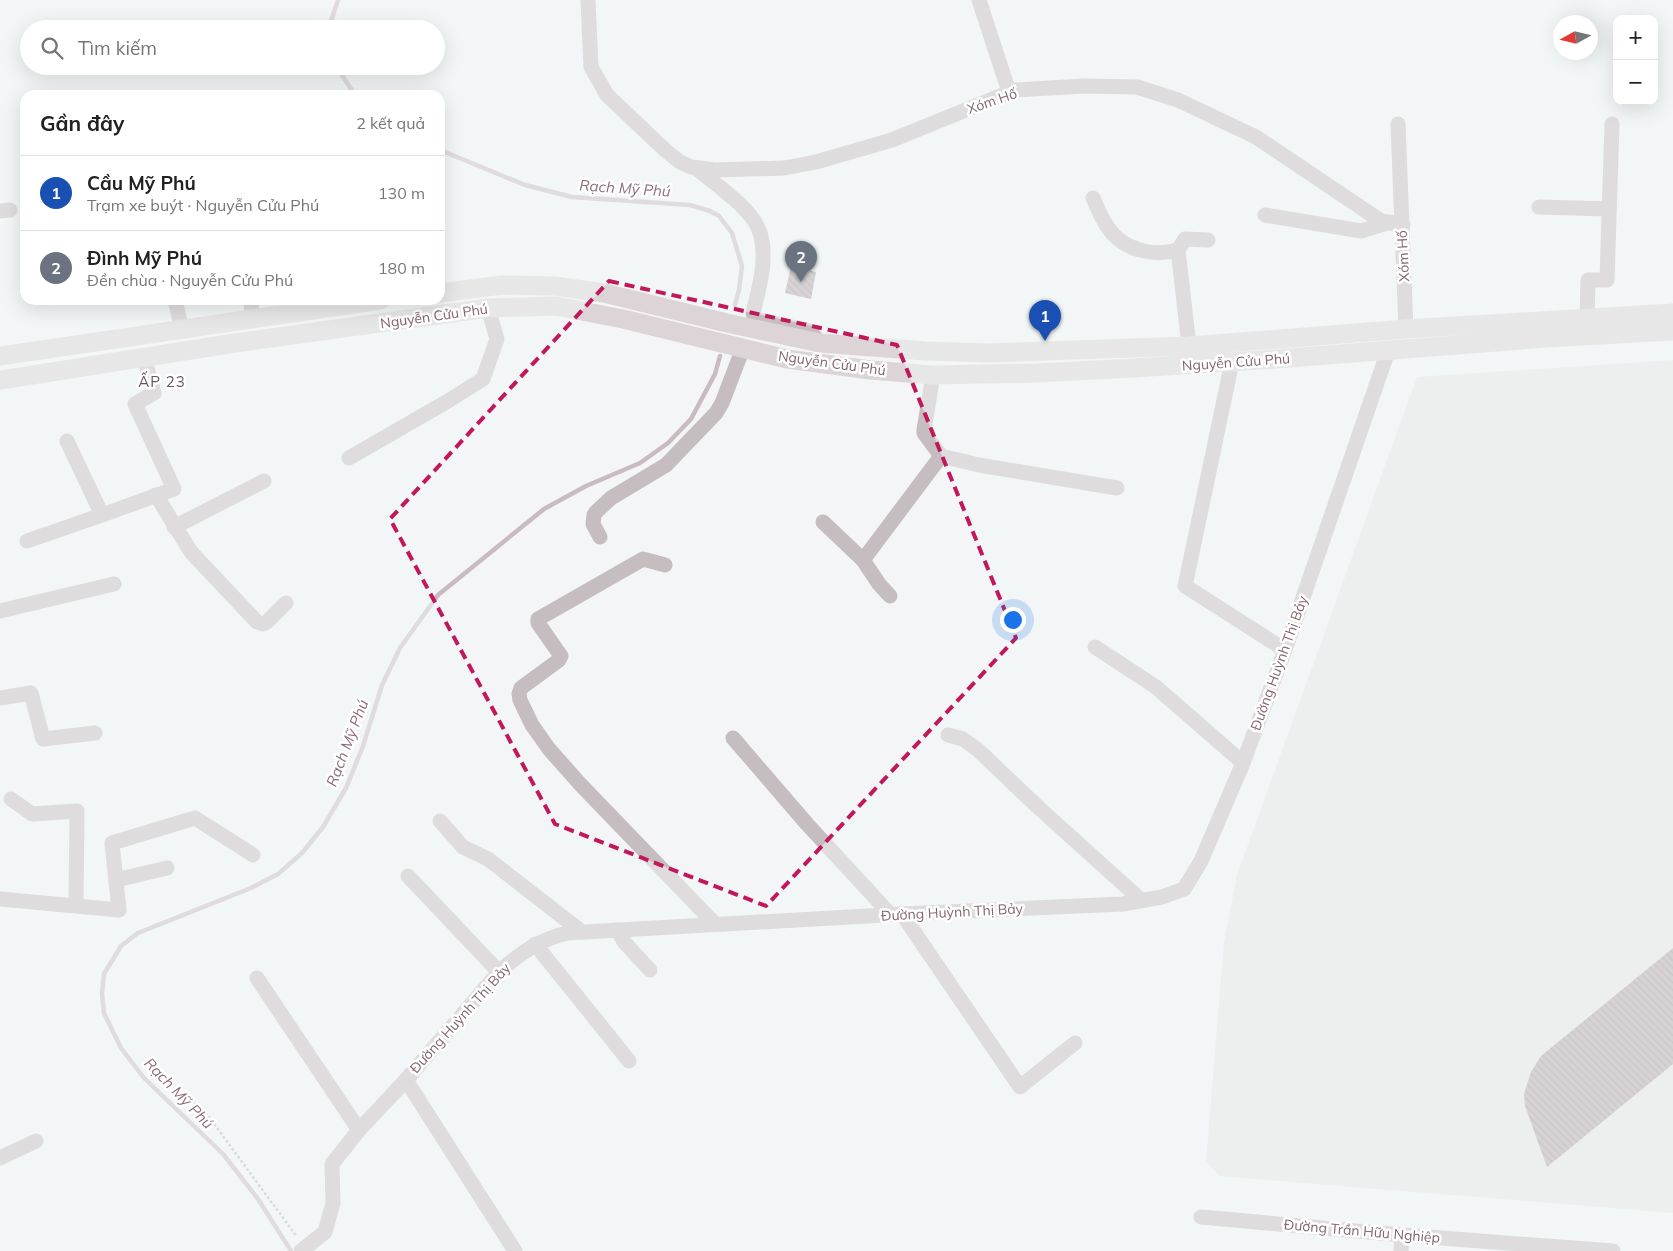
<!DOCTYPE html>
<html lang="vi">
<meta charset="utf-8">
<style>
:root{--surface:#fff;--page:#f6f6f6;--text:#222;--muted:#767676;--line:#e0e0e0;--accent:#d93025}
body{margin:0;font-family:Mulish,sans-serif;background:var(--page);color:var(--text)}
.controls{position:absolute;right:15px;top:15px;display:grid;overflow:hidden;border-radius:10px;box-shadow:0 5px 20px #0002}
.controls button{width:45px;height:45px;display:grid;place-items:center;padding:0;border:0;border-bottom:1px solid var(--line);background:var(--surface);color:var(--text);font:25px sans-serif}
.compass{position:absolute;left:1553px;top:15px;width:45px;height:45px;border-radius:50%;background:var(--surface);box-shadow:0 5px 20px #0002;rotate:262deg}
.you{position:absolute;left:1012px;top:619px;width:18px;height:18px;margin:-12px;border:4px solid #fff;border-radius:50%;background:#1a73e8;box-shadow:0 0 0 8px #1a73e833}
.badge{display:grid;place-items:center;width:32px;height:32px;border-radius:50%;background:var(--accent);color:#fff;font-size:16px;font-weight:700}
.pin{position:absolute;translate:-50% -41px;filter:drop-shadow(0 1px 2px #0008)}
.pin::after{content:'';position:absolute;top:26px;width:18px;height:15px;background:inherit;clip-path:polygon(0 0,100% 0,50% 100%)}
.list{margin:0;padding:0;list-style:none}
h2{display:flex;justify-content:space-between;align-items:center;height:65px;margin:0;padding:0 20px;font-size:21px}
h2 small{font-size:16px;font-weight:400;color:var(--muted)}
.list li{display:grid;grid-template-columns:32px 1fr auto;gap:15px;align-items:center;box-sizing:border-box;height:75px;padding:0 20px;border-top:1px solid var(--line)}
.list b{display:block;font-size:19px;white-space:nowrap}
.list p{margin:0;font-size:16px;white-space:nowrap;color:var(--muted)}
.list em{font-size:16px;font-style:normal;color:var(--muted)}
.icon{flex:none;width:28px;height:28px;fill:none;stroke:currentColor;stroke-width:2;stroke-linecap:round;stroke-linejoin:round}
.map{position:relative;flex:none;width:1673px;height:1251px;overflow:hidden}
.search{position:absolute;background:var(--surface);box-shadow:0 5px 20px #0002;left:20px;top:20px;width:425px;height:55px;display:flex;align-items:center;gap:12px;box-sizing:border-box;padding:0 18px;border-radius:28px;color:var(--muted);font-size:19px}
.panel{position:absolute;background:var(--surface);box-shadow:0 5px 20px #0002;left:20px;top:90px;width:425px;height:215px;border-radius:15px}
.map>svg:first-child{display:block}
.built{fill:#e6e6e7}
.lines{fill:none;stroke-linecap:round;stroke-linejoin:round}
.stream{stroke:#cabac1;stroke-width:4.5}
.building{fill:url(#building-back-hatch)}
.path{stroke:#bdb8b9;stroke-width:2.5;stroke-dasharray:2.5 2.5;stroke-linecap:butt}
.minor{stroke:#c5bdbf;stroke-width:15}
.major{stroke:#dcd4d6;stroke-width:19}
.marked{fill:none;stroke:#c2185b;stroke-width:4;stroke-dasharray:10 6;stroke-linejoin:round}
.labels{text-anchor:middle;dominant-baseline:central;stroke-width:5;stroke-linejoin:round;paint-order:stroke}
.street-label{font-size:14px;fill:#83666d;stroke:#fff}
.water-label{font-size:15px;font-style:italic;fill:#8e6c7a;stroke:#fff}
.neighbourhood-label{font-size:15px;letter-spacing:1px;fill:#695459;stroke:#fff}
</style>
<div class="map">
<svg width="1673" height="1251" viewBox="0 0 1673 1251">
<defs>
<pattern id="building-back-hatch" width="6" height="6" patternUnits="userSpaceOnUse" patternTransform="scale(1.25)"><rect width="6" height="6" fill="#b5a8ac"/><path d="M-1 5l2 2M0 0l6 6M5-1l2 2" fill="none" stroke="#998d90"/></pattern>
</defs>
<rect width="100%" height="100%" fill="#f3f5f6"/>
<polygon class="built" points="1673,360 1673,1213 1219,1176 1206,1161 1224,942 1237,875 1417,377"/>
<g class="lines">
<g class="stream">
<polyline points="331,29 331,21 338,0"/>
<polyline points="336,66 355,95"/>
<polyline points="440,150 525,185 572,197 690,205 710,211 719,216 732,233 742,266 739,290 735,305"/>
<polyline points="291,1251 258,1199 223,1154 144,1078 121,1048 104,1013 102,994 104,974 121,946 138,933 251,888 278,874 302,853 323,827 346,788 363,746 382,685 400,648 438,595 544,509 586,486 640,463 668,443 691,419 715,374 720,356"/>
</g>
</g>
<g class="building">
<polygon points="791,266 816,272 811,299 785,293"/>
<polygon points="1673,948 1673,1064 1547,1167 1525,1106 1524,1094 1531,1072 1541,1056"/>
</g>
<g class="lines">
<polyline class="path" points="166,1075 171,1085 204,1110 297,1237"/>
<g class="minor">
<polyline points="588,0 591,67 607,95 665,150 680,162 691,167 715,170 784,168 816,162 892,140 1015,90 1083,86 1137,87 1178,100 1256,137 1381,221 1403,225"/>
<polyline points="979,0 1009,92"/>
<polyline points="1398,124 1406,329"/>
<path d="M696,168C715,184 754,210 760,233C768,259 759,288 753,313L754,317L759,320L810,331L820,343"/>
<path d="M1093,198C1097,207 1101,217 1107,226C1122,250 1152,257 1178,250L1189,346"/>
<polyline points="1539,207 1609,209"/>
<polyline points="0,211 10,210"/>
<polyline points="1265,215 1361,231 1390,222"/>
<polyline points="1178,250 1185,239 1208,240"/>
<polyline points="175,300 182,329"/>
<polyline points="250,300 254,319"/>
<polyline points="1587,318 1588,280 1607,280 1612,124"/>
<polyline points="1232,362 1185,586 1285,650"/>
<polyline points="67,441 102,515 174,489 135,404 154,393 144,357"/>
<polyline points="941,456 979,465 1117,488"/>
<polyline points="349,458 448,401 483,379 497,339 488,308"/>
<polyline points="156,495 191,552 257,622 263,624 267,622 286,603"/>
<polyline points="823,522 863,560 941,456 924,433 924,430 933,375"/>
<polyline points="174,527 264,481"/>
<polyline points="600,537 593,524 594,515 596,512 611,498 666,465 716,413 722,403 743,348"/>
<polyline points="27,541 102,515"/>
<polyline points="863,560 879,584 890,596"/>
<polyline points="665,565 643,559 538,619 538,623 561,656 559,660 521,688 519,694 520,700 532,725 549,749 580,784 715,924"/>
<polyline points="0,611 114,584"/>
<polyline points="1095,647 1156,687 1243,763"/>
<polyline points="0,698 31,693 43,739 95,733"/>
<polyline points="948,735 963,739 978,750 1039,808 1141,900"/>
<polyline points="733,738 807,824 890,914"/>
<polyline points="11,799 32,814 77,811 76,905"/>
<polyline points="440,821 463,847 488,859 582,932"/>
<polyline points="408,876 499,972"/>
<polyline points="116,880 167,868"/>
<polyline points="0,899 119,910 112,843 195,818 253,855"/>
<polyline points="902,914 1020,1087 1075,1043"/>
<polyline points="617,930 625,943 650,970"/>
<polyline points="535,944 629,1061"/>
<polyline points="257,978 359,1130 406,1080"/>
<polyline points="0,1158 36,1141"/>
<polyline points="1201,1217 1402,1235 1613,1251"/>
<polyline points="301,1251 325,1232 333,1203 332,1164 359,1130"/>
<path d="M515,1251L406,1080L499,972C520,953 539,940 567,933L902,914L1123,904L1162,897L1184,889L1201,861L1243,763L1285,650L1388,351"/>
<polyline points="1401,1251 1402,1235"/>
</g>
<g class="major">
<polyline points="440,293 502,285 555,286 604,293 727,323 820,343 925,351 989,353 1189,346 1406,329 1673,313"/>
<polyline points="0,356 381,300"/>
<polyline points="0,380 235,343 488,308 556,306 623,319 787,359 870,370 933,375 1037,373 1134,368 1276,359 1547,338 1673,331"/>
</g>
</g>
<path d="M0 0H1673V1251H0ZM609,281L897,345L1016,638L766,906L555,824L390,519Z" fill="#f3f5f6" fill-opacity=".55" fill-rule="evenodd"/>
<path class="marked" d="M609,281L897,345L1016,638L766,906L555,824L390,519Z"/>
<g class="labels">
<g class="street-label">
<text transform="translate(992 101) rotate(-19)">Xóm Hố</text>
<text transform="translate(1403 256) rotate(-93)">Xóm Hố</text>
<text transform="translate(434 316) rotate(-8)">Nguyễn Cửu Phú</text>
<text transform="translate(1236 362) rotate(-4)">Nguyễn Cửu Phú</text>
<text transform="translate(832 363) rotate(8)">Nguyễn Cửu Phú</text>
<text transform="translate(1279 663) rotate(-70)">Đường Huỳnh Thị Bảy</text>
<text transform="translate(952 912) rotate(-3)">Đường Huỳnh Thị Bảy</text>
<text transform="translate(460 1018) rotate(-48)">Đường Huỳnh Thị Bảy</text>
<text transform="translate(1362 1231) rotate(5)">Đường Trần Hữu Nghiệp</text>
</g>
<g class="water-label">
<text transform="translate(625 188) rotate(4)">Rạch Mỹ Phú</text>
<text transform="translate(347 743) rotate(-69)">Rạch Mỹ Phú</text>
<text transform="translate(179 1093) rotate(46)">Rạch Mỹ Phú</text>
</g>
<g class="neighbourhood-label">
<text x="162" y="381">ẤP 23</text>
</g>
</g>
</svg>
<div class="controls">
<button>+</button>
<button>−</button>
</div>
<svg class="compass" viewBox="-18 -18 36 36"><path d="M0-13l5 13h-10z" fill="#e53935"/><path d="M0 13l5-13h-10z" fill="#767676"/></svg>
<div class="you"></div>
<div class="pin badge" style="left:1045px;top:341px;background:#1a4fb4">1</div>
<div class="pin badge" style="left:801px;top:282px;background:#6b7280">2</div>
<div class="search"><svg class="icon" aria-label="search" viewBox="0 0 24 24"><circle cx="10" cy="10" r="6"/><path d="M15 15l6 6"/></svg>Tìm kiếm</div>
<section class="panel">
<h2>Gần đây<small>2 kết quả</small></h2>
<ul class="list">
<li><span class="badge" style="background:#1a4fb4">1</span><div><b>Cầu Mỹ Phú</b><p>Trạm xe buýt · Nguyễn Cửu Phú</p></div><em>130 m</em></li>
<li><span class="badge" style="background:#6b7280">2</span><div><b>Đình Mỹ Phú</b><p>Đền chùa · Nguyễn Cửu Phú</p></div><em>180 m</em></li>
</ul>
</section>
</div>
